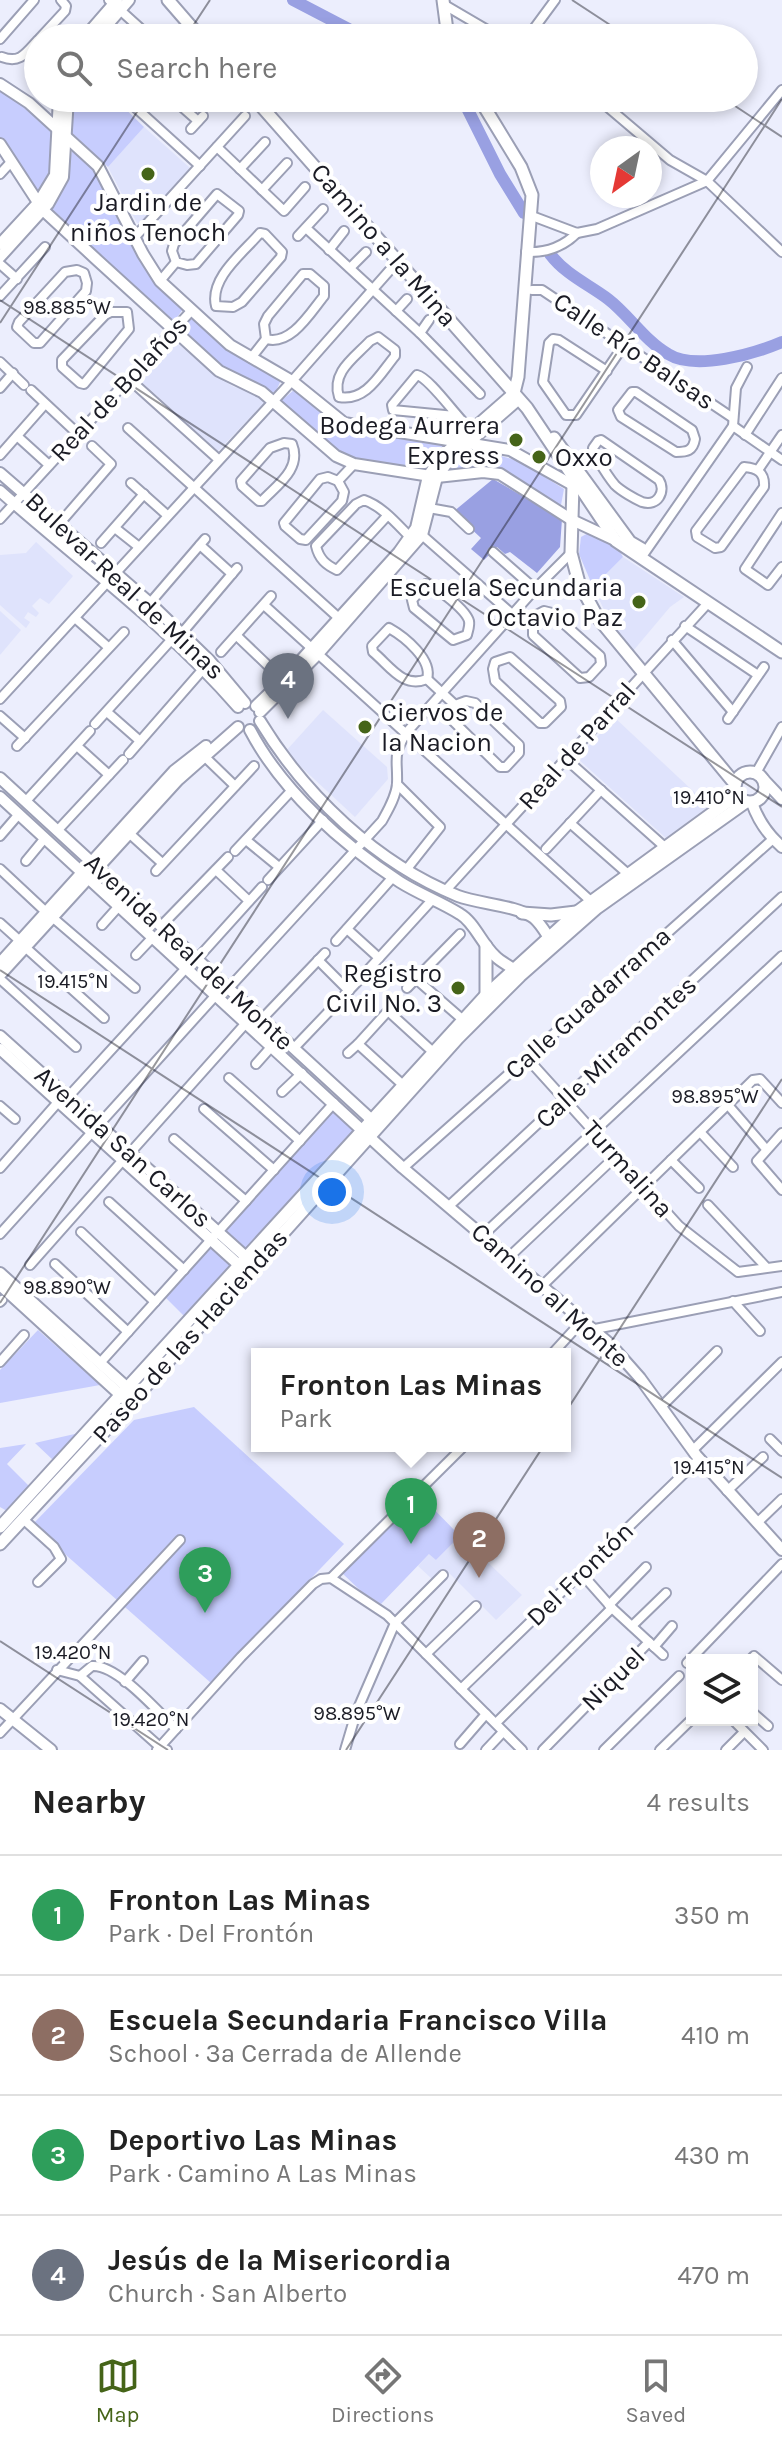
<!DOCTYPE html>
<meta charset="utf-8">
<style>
:root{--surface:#fff;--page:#f6f6f6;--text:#222;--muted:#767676;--line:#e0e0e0;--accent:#456418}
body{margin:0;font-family:Karla,sans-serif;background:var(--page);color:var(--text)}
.controls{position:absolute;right:24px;bottom:24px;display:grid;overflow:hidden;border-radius:0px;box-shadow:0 4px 12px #0003}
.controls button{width:72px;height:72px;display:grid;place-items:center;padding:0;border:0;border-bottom:2px solid var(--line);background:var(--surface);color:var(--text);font:40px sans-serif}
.compass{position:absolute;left:590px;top:136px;width:72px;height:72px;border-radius:50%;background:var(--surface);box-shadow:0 4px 12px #0003;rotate:213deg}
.you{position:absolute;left:332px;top:1192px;width:28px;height:28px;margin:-20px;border:6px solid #fff;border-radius:50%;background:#1a73e8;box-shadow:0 0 0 12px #1a73e833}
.badge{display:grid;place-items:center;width:52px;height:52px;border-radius:50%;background:var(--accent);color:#fff;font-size:26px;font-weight:700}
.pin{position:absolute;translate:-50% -66px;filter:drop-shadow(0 2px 4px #0008)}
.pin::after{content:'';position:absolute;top:42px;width:28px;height:24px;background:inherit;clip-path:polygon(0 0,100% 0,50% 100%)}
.popup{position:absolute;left:251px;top:1348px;width:320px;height:104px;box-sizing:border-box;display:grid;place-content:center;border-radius:0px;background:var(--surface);filter:drop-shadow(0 2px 6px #0005);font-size:26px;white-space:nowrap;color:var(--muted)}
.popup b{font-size:30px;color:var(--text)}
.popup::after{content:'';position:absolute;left:50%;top:100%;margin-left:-16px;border:16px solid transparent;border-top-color:var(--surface)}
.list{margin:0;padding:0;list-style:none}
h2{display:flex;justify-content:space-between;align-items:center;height:104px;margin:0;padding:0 32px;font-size:34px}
h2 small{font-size:26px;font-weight:400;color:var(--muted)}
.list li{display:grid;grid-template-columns:52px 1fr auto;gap:24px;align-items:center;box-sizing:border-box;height:120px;padding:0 32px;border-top:2px solid var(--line)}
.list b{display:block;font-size:30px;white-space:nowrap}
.list p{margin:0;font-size:26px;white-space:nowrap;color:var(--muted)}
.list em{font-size:26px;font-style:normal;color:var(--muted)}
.icon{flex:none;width:44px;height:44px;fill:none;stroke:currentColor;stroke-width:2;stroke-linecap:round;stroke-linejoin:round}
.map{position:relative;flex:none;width:782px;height:1750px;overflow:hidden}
.search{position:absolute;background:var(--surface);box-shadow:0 4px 12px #0003;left:24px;right:24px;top:24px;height:88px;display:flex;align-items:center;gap:20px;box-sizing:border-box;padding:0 28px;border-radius:44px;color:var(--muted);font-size:30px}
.sheet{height:584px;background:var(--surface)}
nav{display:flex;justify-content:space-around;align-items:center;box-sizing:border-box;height:112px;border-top:2px solid var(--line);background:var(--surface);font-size:22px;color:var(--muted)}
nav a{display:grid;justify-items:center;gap:4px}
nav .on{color:var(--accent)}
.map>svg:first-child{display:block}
.built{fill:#dfe3fc}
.green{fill:#c7cdfe}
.water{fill:#99a0e2}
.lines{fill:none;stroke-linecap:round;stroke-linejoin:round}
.river{stroke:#99a0e2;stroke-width:12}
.minor-casing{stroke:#9b9fb5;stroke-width:12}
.tertiary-casing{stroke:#9b9fb5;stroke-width:14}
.secondary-casing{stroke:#9b9fb5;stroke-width:15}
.minor{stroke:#fff;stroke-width:8}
.tertiary{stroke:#fff;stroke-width:10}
.secondary{stroke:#fff;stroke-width:11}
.ticks{fill:none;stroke:#1a1b24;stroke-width:2;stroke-opacity:0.45}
.poi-dot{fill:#456418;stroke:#fff;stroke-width:3}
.labels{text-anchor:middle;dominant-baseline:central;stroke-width:8;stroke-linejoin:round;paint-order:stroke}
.poi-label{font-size:26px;fill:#1a1b24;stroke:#fff;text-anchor:end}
.street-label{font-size:26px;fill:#1a1b24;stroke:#fff}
.ticks-label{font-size:20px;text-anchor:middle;fill:#1a1b24;stroke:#fff;stroke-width:8;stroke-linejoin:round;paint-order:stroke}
</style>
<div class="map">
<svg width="782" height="1750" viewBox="0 0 782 1750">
<rect width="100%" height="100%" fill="#eceefd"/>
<g class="built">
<polygon points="144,127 190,168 142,223 137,223 108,167"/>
<polygon points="172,339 216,376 234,387 248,390 265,402 218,451 136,377"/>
<polygon points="36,542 73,576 49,604 40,598 32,606 39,613 36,617 28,612 24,618 30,622 26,628 0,605 0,555 26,553"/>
<polygon points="623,557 684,597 670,607 633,651 612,626 593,587"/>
<polygon points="0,611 21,630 0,655"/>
<polygon points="323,710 387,767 388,779 355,817 285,752"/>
<polygon points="615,718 709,806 666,838 577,758"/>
<polygon points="460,1536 522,1595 496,1620 445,1569 432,1579 418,1566 430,1553 436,1560"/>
</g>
<g class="green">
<polygon points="0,89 16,97 53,130 51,171 41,192 37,192 0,137"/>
<polygon points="73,98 114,98 144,127 108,167 71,132"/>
<polygon points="72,150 98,173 183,309 175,320 171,321 52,209 65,187"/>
<polygon points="191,318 229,351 282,378 276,391 271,393 231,373 183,332 186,323"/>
<polygon points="294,390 338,426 358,431 448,443 426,471 354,459 337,450 283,403 282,400"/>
<polygon points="469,447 519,461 564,489 561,505 557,503 504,470 491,466 445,471"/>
<polygon points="588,533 618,548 623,557 593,587 579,554 581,537"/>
<polygon points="334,1110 354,1131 245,1251 223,1231"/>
<polygon points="211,1246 233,1265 184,1316 165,1297"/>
<polygon points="38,1330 100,1385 0,1403 0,1370"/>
<polygon points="194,1407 344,1544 211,1683 32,1525 134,1420"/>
<polygon points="79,1433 54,1461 35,1443"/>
<polygon points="26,1444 7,1464 29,1486 7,1511 0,1507 0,1448"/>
<polygon points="421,1496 460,1536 436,1560 429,1554 381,1604 362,1592 342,1573"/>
</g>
<polygon class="water" points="493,479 562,519 560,547 537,573 510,552 505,554 497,547 484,560 471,549 481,538 453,512"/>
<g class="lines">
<g class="river">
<polyline points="293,0 366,38"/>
<polyline points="462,98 500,174 524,213"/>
<path d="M550,254C566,275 588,284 608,299C629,315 645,341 668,354C695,371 754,354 782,342"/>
</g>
<defs>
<g id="minor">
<polyline points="109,0 151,38"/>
<polyline points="443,4 501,38"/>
<polyline points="40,38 65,11 66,6 61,0"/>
<polyline points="175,38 175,37"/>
<polyline points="527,38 555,0"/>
<polyline points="0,39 34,0"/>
<path d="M2,57C20,64 26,53 38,40"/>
<polyline points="125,98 200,166"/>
<polyline points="172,98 198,121"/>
<polyline points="597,98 670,160 707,181 782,252"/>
<polyline points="212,106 220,98"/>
<polyline points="191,129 203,116"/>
<polyline points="217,147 284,211 305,187"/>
<polyline points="240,169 265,142"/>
<polyline points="0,174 11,162"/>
<polyline points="262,190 287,163"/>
<polygon points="217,194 239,211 238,215 196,264 187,265 176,262 172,251 174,244"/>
<polyline points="532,216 577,233 597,229 707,181 782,90"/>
<polyline points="306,228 420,333 480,394"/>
<path d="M260,233L265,234L282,252L281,257L242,302L233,307L216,306C209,278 244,252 260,233Z"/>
<polyline points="298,236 323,209"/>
<polyline points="134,238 245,116"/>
<polyline points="329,250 344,231"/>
<path d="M526,252C546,253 563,247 577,233"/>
<polyline points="0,264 17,279"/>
<polyline points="350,268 366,252"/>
<polygon points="77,270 84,273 87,283 86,291 40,343 34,343 17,327 19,322 65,272"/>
<path d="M303,274H310L324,286V296C310,313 291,346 266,339L264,324L268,316Z"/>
<polyline points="160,281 176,262"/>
<polyline points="532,290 542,290 733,418"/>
<polyline points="0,296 45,247"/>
<polyline points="396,311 407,299"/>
<polygon points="111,312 127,312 129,329 84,384 80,383 62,367 62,360 105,315"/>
<polyline points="420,333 429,320"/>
<path d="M378,337L395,350V356C380,374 366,402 339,397C331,372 354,358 370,341Z"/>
<polyline points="251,358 266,339"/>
<polyline points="0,362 24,385"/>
<polyline points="607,371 559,340 553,339 549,343 543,382 566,415 576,415 624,345"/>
<polyline points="129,379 218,459"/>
<polyline points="0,388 13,373"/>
<polyline points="31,390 78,434"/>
<path d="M632,392H636L692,430L695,439C693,451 687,452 676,452L621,417L618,410Z"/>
<path d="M455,416L393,410L392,405L417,375C430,378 457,418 471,430"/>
<polyline points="733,426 782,460"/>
<polyline points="128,428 341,620"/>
<polyline points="745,435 782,378"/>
<polyline points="17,436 49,465"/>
<path d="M601,440L659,480C666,491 658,507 642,502C635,499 621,491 615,485C607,476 600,463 594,453L593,448L598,441Z"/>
<path d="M284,443L292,444C302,469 277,485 262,501H259L242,486L241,481L270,448Z"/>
<polyline points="0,455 45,404"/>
<path d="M744,467C758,468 765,473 764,487L721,547L715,548L697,537L696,531Z"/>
<polyline points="758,470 782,435"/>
<polygon points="328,477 338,481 344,492 342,501 306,540 300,539 285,526 284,523 320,479"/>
<polyline points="338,481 354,464"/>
<polyline points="131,483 167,515"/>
<polyline points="429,508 451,512 469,529"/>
<polyline points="782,513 745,569 768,585 782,567"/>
<path d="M387,516L337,570C326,565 319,559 316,546L356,504L364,500C382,506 397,524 410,537"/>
<polyline points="0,519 191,311"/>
<polyline points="60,523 111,464 92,446"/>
<polyline points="115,528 139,547"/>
<polyline points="422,535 512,614"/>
<polyline points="101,543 144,494"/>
<polyline points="200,545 232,574"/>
<polyline points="493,552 535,589"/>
<polyline points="641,558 733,426 736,388 747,367"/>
<path d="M426,584C437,587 466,610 469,621C470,626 468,630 467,635L453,640L414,608L412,600Z"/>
<polyline points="150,603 205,539"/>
<polyline points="264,605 594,904"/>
<polygon points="544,611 552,613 600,656 601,664 589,677 580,678 533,635 533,617"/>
<polyline points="75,618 108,647"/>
<polyline points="685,626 758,675"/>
<path d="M389,628C405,637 433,660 427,679C403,689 390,666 373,652L372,646Z"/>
<polyline points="182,633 237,568"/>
<polyline points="237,636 283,680"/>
<polyline points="672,640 733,712"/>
<polyline points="221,652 271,596"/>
<polygon points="510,657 560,701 561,707 545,723 540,723 495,681 493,669 495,662"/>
<polyline points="427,679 455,705"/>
<polyline points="0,699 292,381 389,271"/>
<polygon points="466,701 475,703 519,745 519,753 506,767 500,767 453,721 455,705"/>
<polyline points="107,712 140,741"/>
<polyline points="0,716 25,738"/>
<polyline points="728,719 764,667"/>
<polyline points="95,724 173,638"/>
<polyline points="17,746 124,632"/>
<polyline points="77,746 109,775"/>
<polyline points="129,754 204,668"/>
<polyline points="204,756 235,786"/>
<polyline points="566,759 667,849"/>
<polyline points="756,773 782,727"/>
<polyline points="397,784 440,827 406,870"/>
<polyline points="26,801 90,731"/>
<polyline points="570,823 628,874"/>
<polyline points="57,831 123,760"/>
<polyline points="130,834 162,863"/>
<polyline points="0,836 19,814"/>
<polyline points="246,840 279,867"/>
<polyline points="546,849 601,790"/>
<polyline points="235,851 292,790"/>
<polyline points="26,861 45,838"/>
<polyline points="0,869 46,912"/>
<polyline points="216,870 249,901"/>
<polyline points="156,871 254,766"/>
<polyline points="268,880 323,820"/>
<polyline points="446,890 708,603"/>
<polyline points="52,917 135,988"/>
<polyline points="0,923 20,941"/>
<polyline points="102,925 119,906"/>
<polyline points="161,926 228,857"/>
<polyline points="347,929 379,958"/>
<polyline points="336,941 393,877"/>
<polyline points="25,947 104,1018"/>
<polyline points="136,955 153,937"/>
<polyline points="197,959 262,887"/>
<polyline points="318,960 349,991"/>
<polyline points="368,970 432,900"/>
<polyline points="0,979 76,1047"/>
<polyline points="416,979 462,1019"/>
<path d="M229,988L382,821C388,810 396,797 397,784C398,759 392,757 406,733L535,589L571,553"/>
<polyline points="407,988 460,934"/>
<polyline points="262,1019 325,953"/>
<polyline points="294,1048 358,981"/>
<polyline points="348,1053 358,1044"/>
<polyline points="527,1058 679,1226 738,1272 782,1266"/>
<polyline points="256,1064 272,1046"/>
<polyline points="229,1078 300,1141"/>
<polyline points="403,1085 358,1044 388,1011 433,1052"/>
<polyline points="282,1092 302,1073"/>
<polyline points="68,1097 187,967"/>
<polyline points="728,1105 766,1149"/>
<polyline points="0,1106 15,1119"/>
<polyline points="204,1109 274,1170"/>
<polyline points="700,1132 733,1167"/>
<polyline points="782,1133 757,1161 782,1190"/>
<polyline points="174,1139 246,1201"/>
<polyline points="130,1153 246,1023"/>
<polyline points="671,1160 699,1188"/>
<polyline points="0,1168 59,1101"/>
<polyline points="403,1168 773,839"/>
<polyline points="109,1202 184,1270"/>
<polyline points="708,1205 766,1267"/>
<polyline points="449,1206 782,897"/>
<polyline points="81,1232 155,1302"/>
<polyline points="0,1234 216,995"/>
<polyline points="483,1235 782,956"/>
<polyline points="509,1257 616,1156"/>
<polyline points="55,1264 128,1332"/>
<polyline points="30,1265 123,1160"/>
<polyline points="542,1286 753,1080 760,1079 782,1103"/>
<polyline points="733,1301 760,1331"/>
<polyline points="0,1302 2,1300"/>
<polyline points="595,1329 782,1292"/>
<polyline points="552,1354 583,1320"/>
<polyline points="0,1362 24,1335"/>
<polyline points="100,1363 334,1103"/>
<polyline points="661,1407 717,1351"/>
<polyline points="770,1439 782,1451"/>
<polyline points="693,1450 782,1362"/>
<polyline points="727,1491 763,1457"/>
<polyline points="23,1519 54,1547 61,1559 38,1582"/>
<polyline points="757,1523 782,1499"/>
<polyline points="581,1573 612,1608 663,1655"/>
<polyline points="331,1578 464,1446"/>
<polyline points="609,1605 646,1567"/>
<polyline points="632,1626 666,1593"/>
<polyline points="654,1647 672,1626"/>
<polyline points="426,1654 476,1606"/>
<polyline points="750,1660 754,1656 782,1680"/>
<polyline points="687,1663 782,1564"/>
<polyline points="57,1670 80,1676 160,1747 167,1750"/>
<path d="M80,1676L92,1666C117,1664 157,1711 176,1729"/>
<polyline points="125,1682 143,1661"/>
<polyline points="461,1689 699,1459"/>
<polyline points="752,1712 768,1726"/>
<polyline points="733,1720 763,1750"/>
<polyline points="496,1723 612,1608"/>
<polyline points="0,1733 180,1540"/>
<polyline points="460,1744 486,1714"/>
<polyline points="157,1750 241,1657 313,1584 321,1579 331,1578 387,1615 522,1750"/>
<polyline points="345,1750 356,1713 395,1623 443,1575"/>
<polyline points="486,1750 503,1732"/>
<polyline points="543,1750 649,1642"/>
<polyline points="604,1750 679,1676"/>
<polyline points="660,1750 692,1719"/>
<polyline points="726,1750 744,1732"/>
</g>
<g id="tertiary">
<polyline points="84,38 117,0"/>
<polyline points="96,38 129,0"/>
<polyline points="0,84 29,103 98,166 143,254 160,281 230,345 292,381 344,423 510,450 578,488"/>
<polyline points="0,144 43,210 96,259 219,371 262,392 336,456 354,464 437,477 483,472 500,474 572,520 617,541"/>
<polyline points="0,244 38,203 55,175 59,98"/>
<polyline points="0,257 48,204 63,177 68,98"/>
<polyline points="0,473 150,603 209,660 245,703"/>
<path d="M0,491C80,562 167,625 238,707"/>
<polyline points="256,706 283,680 399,552 416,528 428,476 443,455 514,393"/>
<polyline points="260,712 318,654 422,535 437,477 450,459 519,399"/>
<path d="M260,721C305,795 376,863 458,896C479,904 516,905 534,918C542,925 546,934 552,942"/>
<path d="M250,730C282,791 342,844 400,882C419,894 441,902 460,914C474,922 482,944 495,956C503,964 512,966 519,974"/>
<polyline points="0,778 375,1123"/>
<polyline points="764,780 782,799"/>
<polyline points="0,797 403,1168 610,1344 640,1378 696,1455 782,1550"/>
<path d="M752,803C758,820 768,835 782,847"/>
<polyline points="0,963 174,771 206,746"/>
<polyline points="0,975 178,780 238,727"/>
<polyline points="0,1036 247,1258"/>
<polyline points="0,1049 240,1266"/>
<polyline points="0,1273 132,1392"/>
<polyline points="0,1285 126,1400"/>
<polyline points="0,1709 51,1750"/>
</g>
<g id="secondary">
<polyline points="168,0 201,38"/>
<polyline points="443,0 448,38"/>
<polyline points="254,98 527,408 616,541 782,652"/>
<polyline points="479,98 521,167 532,195 518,377 514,393"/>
<polyline points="554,438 630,542 642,549"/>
<polyline points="578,470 573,485 571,553 579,583 598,618 735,784"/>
<circle cx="750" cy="787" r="15"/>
<polyline points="522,913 551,915 576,912"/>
<polyline points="486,995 486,946"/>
<polyline points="0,1527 486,995 577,912 737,795"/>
<polyline points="0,1544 137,1396 458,1038 520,976 597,908 746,802"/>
</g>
</defs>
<use href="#minor" class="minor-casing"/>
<use href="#tertiary" class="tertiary-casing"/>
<use href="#secondary" class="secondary-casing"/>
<use href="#minor" class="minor"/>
<use href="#tertiary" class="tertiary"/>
<use href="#secondary" class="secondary"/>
</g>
<path class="ticks" d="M572,0L630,38M185,38L210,0M723,98L782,137M0,300L782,807M0,323L146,98M0,970L782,1478M0,1303L782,99M0,1641L168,1750M346,1750L782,1079"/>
<g class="poi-dot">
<circle cx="148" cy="174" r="8"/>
<circle cx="516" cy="440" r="8"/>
<circle cx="539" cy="457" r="8"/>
<circle cx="639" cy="602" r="8"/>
<circle cx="365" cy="727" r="8"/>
<circle cx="458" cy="988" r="8"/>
</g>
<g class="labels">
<g class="poi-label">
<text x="148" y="202" text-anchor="middle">Jardin de<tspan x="148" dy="30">niños Tenoch</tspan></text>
<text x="500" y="425">Bodega Aurrera<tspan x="500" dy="30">Express</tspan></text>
<text x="555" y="457" text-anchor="start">Oxxo</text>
<text x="623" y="587">Escuela Secundaria<tspan x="623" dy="30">Octavio Paz</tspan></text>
<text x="381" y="712" text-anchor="start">Ciervos de<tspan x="381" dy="30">la Nacion</tspan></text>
<text x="442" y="973">Registro<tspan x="442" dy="30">Civil No. 3</tspan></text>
</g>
<g class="street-label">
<text transform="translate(384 245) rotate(49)">Camino a la Mina</text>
<text transform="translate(634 351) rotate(34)">Calle Río Balsas</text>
<text transform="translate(119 389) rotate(-47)">Real de Bolaños</text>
<text transform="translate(125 586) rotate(43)">Bulevar Real de Minas</text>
<text transform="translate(577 746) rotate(-48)">Real de Parral</text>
<text transform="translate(189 952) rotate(43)">Avenida Real del Monte</text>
<text transform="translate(588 1003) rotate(-42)">Calle Guadarrama</text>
<text transform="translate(616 1052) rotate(-43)">Calle Miramontes</text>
<text transform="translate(123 1147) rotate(42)">Avenida San Carlos</text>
<text transform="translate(628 1169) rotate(48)">Turmalina</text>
<text transform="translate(550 1295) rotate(42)">Camino al Monte</text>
<text transform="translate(190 1336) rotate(-48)">Paseo de las Haciendas</text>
<text transform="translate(580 1574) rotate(-44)">Del Frontón</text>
<text transform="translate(613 1679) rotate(-45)">Niquel</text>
</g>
</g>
<g class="ticks-label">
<text x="67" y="314">98.885°W</text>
<text x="709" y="804">19.410°N</text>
<text x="73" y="988">19.415°N</text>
<text x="715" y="1103">98.895°W</text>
<text x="67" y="1294">98.890°W</text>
<text x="709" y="1474">19.415°N</text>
<text x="73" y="1659">19.420°N</text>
<text x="357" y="1720">98.895°W</text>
<text x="151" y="1726">19.420°N</text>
</g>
</svg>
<div class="controls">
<button><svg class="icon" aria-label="layers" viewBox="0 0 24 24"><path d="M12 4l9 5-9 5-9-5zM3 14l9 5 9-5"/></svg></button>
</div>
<svg class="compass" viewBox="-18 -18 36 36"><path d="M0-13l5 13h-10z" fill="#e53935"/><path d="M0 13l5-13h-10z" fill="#767676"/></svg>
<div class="you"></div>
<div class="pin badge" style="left:411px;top:1544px;background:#2e9e5b">1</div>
<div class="popup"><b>Fronton Las Minas</b>Park</div>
<div class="pin badge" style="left:479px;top:1578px;background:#8d6e63">2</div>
<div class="pin badge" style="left:205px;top:1613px;background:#2e9e5b">3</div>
<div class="pin badge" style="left:288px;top:719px;background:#6b7280">4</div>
<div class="search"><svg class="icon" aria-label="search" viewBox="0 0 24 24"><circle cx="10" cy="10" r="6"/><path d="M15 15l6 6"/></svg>Search here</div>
</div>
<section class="sheet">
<h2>Nearby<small>4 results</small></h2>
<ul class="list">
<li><span class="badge" style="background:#2e9e5b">1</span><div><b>Fronton Las Minas</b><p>Park · Del Frontón</p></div><em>350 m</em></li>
<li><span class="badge" style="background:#8d6e63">2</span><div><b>Escuela Secundaria Francisco Villa</b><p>School · 3a Cerrada de Allende</p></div><em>410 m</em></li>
<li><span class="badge" style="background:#2e9e5b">3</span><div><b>Deportivo Las Minas</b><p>Park · Camino A Las Minas</p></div><em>430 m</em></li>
<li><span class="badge" style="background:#6b7280">4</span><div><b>Jesús de la Misericordia</b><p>Church · San Alberto</p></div><em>470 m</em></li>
</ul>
</section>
<nav>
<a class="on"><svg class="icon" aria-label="map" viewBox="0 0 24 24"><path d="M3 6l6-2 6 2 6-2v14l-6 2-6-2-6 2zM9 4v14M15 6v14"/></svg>Map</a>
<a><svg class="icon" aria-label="directions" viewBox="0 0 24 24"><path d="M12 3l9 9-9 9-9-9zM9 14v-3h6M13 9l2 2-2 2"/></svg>Directions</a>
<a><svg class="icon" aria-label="saved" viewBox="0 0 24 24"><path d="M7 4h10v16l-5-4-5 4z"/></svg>Saved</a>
</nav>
